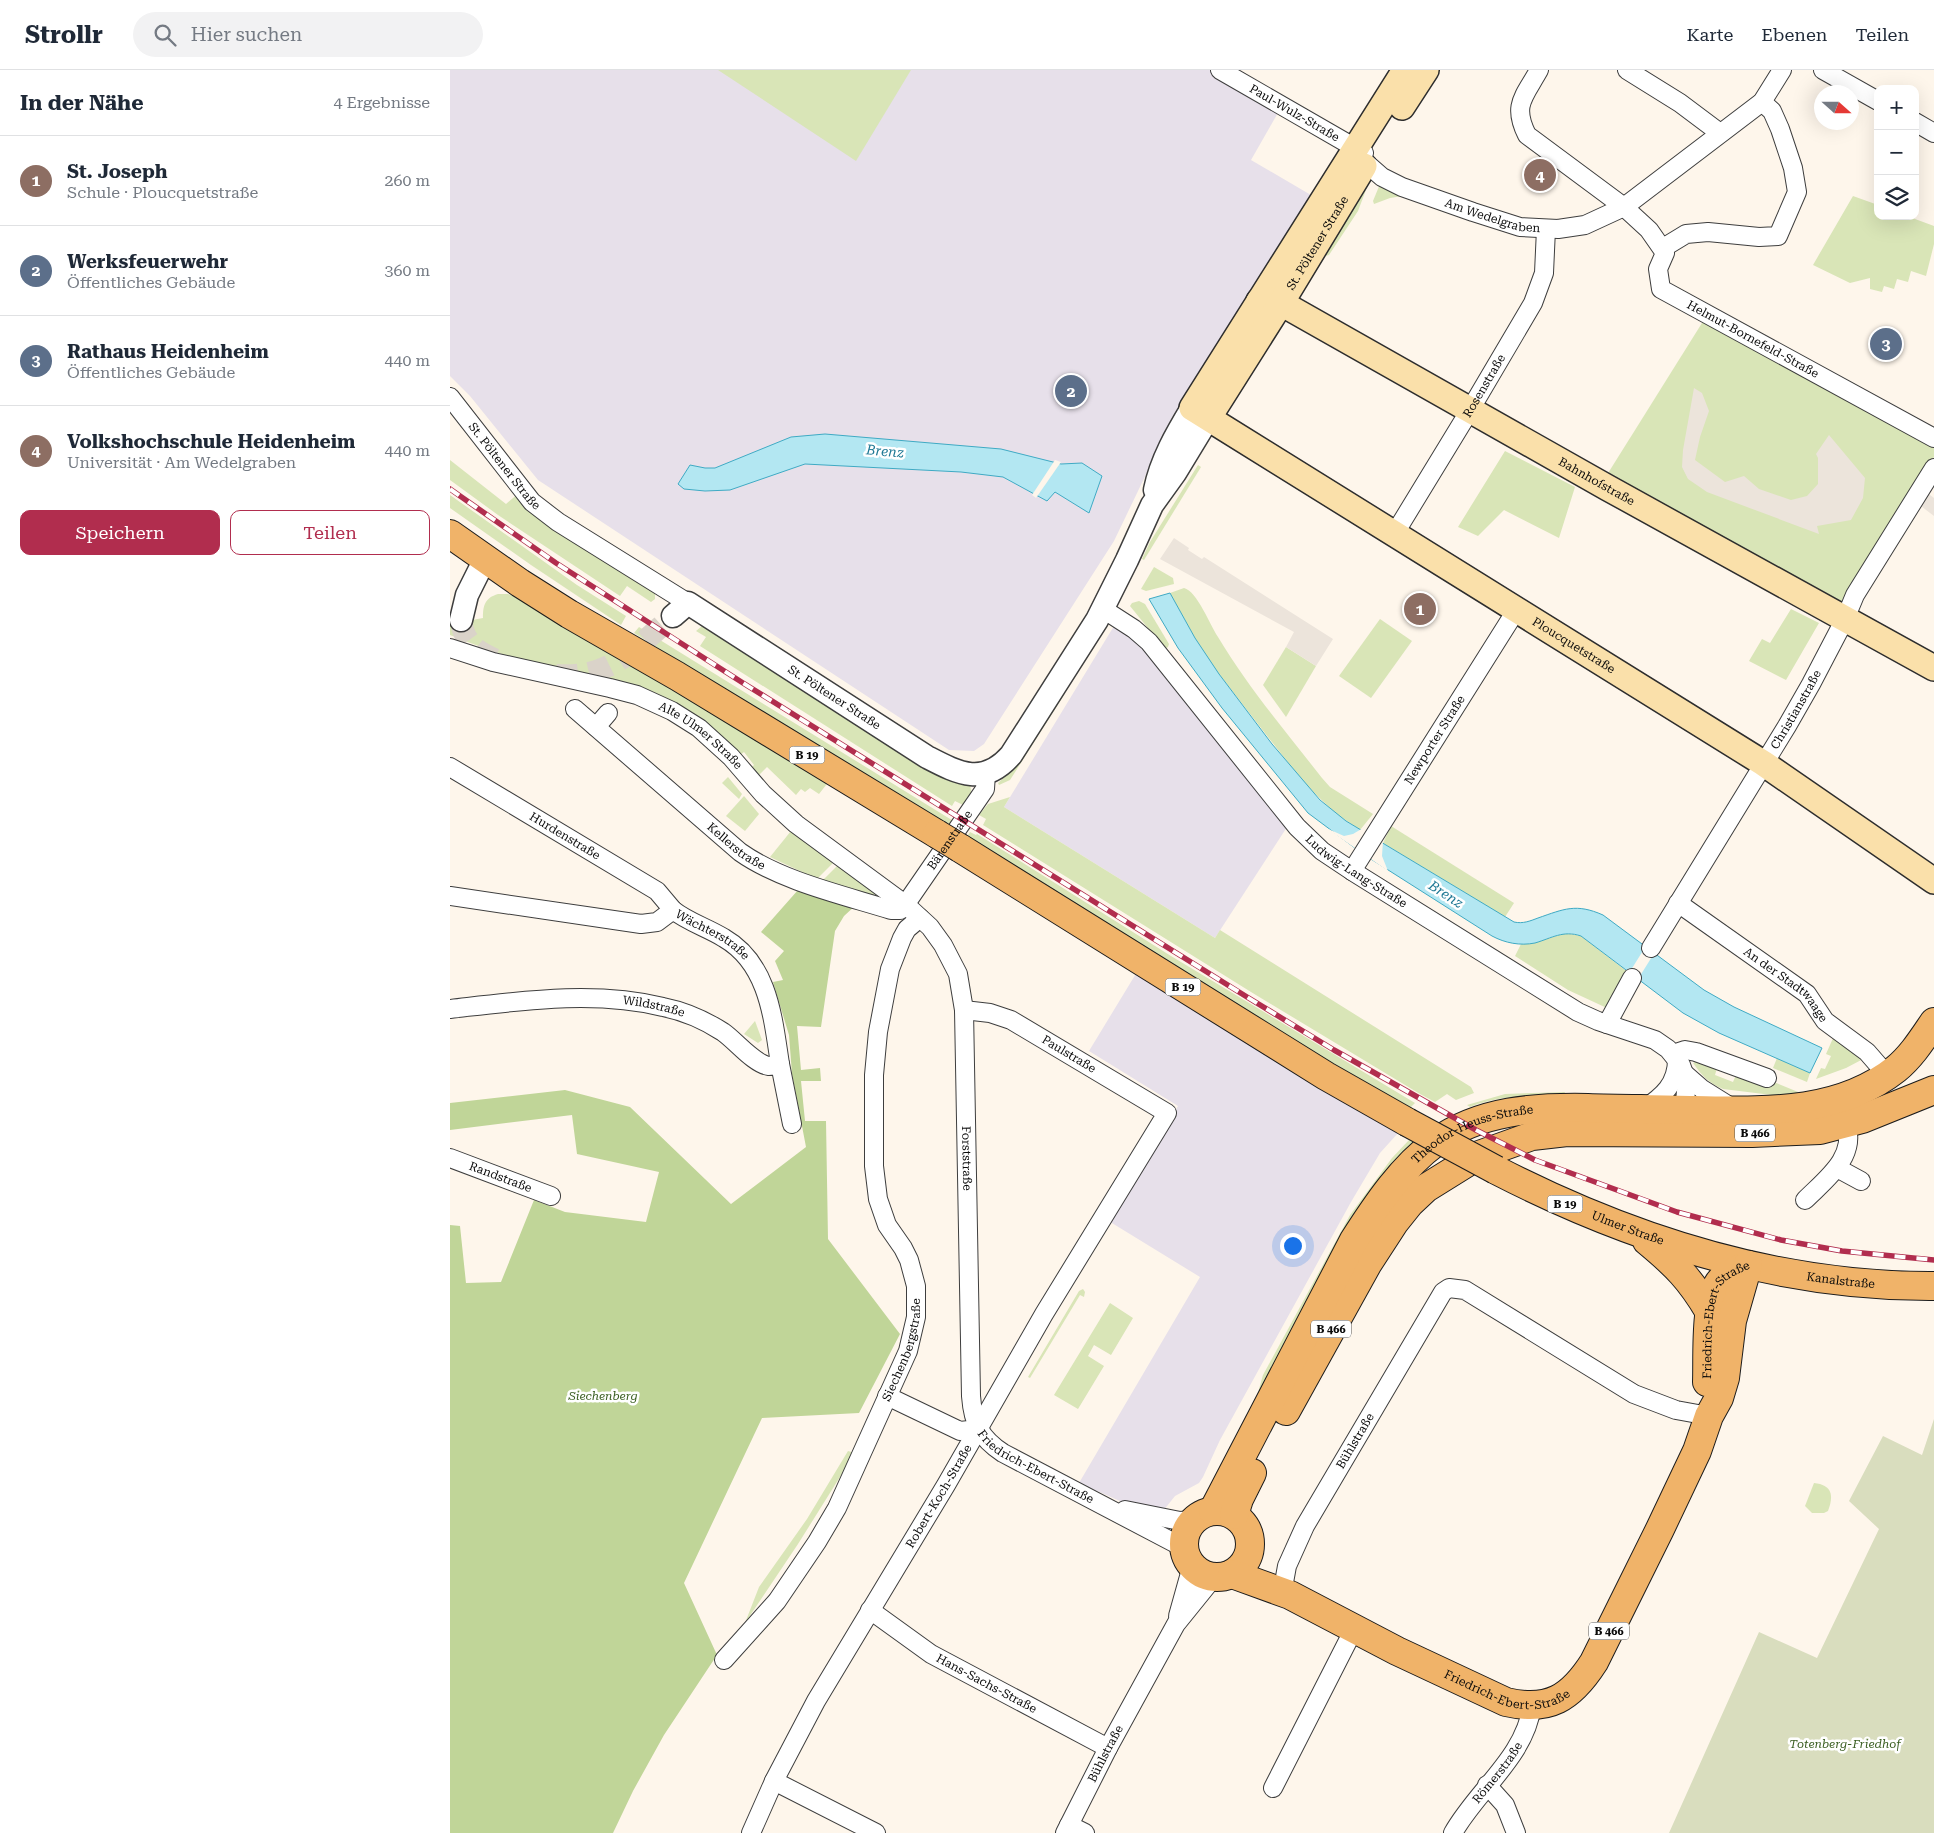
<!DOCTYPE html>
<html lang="de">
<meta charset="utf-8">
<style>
:root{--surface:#fff;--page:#f2f2f3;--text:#1f2937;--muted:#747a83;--line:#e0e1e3;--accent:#b12d4e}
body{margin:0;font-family:"Roboto Serif",serif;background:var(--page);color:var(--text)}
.controls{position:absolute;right:15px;top:15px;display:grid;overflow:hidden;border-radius:10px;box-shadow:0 5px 20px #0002}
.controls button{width:45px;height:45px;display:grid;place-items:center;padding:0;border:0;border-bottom:1px solid var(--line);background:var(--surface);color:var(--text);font:25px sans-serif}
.compass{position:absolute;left:1364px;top:15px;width:45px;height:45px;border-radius:50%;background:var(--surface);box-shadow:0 5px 20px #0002;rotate:111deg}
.you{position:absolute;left:842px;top:1175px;width:18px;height:18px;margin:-12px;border:4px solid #fff;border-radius:50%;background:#1a73e8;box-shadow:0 0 0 8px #1a73e833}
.badge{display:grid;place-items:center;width:32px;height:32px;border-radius:50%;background:var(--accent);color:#fff;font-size:16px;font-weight:700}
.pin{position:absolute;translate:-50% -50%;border:2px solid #fff;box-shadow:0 1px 5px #0006}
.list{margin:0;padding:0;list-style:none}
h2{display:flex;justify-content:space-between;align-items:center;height:65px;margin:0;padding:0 20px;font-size:21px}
h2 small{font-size:16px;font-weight:400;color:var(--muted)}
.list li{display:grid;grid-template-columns:32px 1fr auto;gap:15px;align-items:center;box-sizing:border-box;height:90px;padding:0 20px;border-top:1px solid var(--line)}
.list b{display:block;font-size:19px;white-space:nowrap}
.list p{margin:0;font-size:16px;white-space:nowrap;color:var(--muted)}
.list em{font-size:16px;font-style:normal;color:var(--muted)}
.actions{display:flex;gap:10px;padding:15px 20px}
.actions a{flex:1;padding:11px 0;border:1px solid var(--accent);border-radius:10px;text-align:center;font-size:18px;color:var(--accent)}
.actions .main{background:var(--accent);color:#fff}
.icon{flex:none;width:28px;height:28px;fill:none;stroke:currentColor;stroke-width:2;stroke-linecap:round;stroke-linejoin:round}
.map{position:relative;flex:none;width:1484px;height:1763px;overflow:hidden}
header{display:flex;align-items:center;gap:30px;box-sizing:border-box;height:70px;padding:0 25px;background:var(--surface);border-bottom:1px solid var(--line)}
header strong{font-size:24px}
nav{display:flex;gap:28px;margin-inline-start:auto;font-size:18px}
.search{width:350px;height:45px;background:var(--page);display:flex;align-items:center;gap:12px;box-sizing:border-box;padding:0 18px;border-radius:28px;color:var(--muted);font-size:19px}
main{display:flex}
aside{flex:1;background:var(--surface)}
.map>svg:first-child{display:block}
.industrial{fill:#e7e0ea}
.green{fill:#d9e5b7}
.forest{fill:#c0d598}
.cemetery{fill:#d9ddbe}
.plaza{fill:#ece4db}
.water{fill:#b3e7f2;stroke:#3faac4}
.pier{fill:#fef6eb}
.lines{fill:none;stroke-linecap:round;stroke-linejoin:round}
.tertiary-tunnel{stroke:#dad3c9;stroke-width:22;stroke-dasharray:22 11;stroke-linecap:butt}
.minor-casing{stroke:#3e3e3e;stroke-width:20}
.tertiary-casing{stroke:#3e3e3e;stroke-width:25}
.secondary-casing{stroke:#2d2d2d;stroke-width:28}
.primary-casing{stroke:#1c1c1c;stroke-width:30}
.minor{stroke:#fff;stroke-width:18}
.tertiary{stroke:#fff;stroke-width:22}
.secondary{stroke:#fae0aa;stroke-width:25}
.primary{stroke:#f0b369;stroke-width:28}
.rail-casing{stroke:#b12d4e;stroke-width:5.5}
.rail{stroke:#fff;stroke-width:4;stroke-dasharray:11;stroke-linecap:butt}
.primary-bridge-casing{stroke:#1c1c1c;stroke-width:30;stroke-linecap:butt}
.primary-bridge{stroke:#f0b369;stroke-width:28}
.labels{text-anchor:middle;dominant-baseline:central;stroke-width:5;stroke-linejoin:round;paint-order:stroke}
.shield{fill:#fff;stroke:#545454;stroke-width:1}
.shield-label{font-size:11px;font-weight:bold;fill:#0b0b0b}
.street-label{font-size:12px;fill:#0b0b0b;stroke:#fff}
.park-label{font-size:12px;font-style:italic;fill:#3a5e21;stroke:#fff}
.water-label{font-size:14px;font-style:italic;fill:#1e7894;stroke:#fff}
</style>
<header>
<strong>Strollr</strong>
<div class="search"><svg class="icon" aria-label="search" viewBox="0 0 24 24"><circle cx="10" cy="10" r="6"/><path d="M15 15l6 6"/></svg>Hier suchen</div>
<nav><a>Karte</a><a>Ebenen</a><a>Teilen</a></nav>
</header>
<main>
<aside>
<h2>In der Nähe<small>4 Ergebnisse</small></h2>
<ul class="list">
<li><span class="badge" style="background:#8d6e63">1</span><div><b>St. Joseph</b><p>Schule · Ploucquetstraße</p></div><em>260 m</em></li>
<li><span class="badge" style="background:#5c6f8a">2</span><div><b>Werksfeuerwehr</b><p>Öffentliches Gebäude</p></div><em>360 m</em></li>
<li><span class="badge" style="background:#5c6f8a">3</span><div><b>Rathaus Heidenheim</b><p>Öffentliches Gebäude</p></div><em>440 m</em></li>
<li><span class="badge" style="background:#8d6e63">4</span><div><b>Volkshochschule Heidenheim</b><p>Universität · Am Wedelgraben</p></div><em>440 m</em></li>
</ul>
<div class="actions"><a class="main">Speichern</a><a>Teilen</a></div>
</aside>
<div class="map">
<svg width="1484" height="1763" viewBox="0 0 1484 1763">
<rect width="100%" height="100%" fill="#fef6eb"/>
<g class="industrial">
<polygon points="0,0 761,0 829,41 801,90 866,128 744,319 725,344 664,471 534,674 524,681 499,680 88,410 20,326 0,306"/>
<polygon points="664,556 684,568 839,754 765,868 554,737"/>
<polygon points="687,902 949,1062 930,1083 901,1132 770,1370 753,1407 749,1413 725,1426 713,1441 679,1435 629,1413 750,1207 657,1150 728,1036 639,981"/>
</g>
<g class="green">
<polygon points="268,0 461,0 406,91"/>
<polygon points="919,112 908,141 879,185 872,187 915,121"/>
<polygon points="930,114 959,125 940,128 924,134 923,131"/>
<polygon points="1403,126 1428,135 1428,146 1457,146 1484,156 1484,174 1476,206 1461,201 1458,212 1447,209 1444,219 1434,216 1432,222 1420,219 1420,208 1400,213 1363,195"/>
<polygon points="1257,245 1484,369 1484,387 1392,539 1155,408"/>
<polygon points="1055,381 1125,417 1109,468 1054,440 1028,466 1008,457"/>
<polygon points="0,390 56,434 69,423 201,518 205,524 205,529 201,532 177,516 170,526 48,445 0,410"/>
<polygon points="748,395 751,397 694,490 692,489 700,472"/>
<polygon points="0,425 127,515 176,546 171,555 81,495 0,438"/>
<polygon points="704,497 723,508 724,514 696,521 691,519"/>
<path d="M734,518C747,521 760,555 768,567C798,617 836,662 872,708L880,717L923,744L910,760L885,743L853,712L769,604L745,568L720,523Z"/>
<path d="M48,524H58L69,528L380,710L369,724L360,718L355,722L351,719L346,725L317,697L308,706L301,698L304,695L294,682L290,685C262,655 227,629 187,616C162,607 138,605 112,600C73,592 37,580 0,565V554L33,548C33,535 35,528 48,524Z"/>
<polygon points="689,531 695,534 719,574 718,577 715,579 680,536 682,533"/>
<polygon points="1341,539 1369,553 1336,610 1299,591 1312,569 1320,573"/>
<polygon points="930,549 962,571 921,628 889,606"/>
<polygon points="252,556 259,556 520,714 522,727 515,736 505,731 502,736 250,576 256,567 246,561"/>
<polygon points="189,557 505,752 501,759 492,756 184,563"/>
<polygon points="836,577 866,596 836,647 813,615"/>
<polygon points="614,615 617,617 614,625 560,710 549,715 548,713 563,699"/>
<polygon points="278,707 292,724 289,729 272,713"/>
<polygon points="294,726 309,744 295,761 276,746"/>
<polygon points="560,727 554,737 765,868 770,860 1021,1017 1024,1023 1006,1030 997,1024 985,1032 970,1024 801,922 533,755 536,749 529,745 538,734"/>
<polygon points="941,756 1064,833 1055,847 933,773"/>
<polygon points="341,761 383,793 367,809 320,787"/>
<polygon points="520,762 526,765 527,764 721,886 965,1033 961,1037 970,1043 965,1046 515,770"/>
<polygon points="387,796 425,823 426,826 421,828 371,812"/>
<polygon points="1116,863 1131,866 1179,903 1159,939 1118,920 1065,886 1071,874 1086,872"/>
<polygon points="305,951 312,970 308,973 294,964"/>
<polygon points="1384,966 1415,988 1396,998 1366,1009 1371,998 1375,999 1381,986 1376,984"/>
<polygon points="1327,988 1360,1003 1357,1012 1323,998"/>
<path d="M1247,991L1267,998L1265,1005L1283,1012L1286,1005L1319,1010L1353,1024L1347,1028L1273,1019C1259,1013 1252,1006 1243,993Z"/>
<path d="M1115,1022L1113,1026C1080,1026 1051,1025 1020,1037L1017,1035L1055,1024Z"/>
<polygon points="959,1070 965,1073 803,1355 809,1319 813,1305 900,1145 942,1088"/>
<polygon points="633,1219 635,1222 634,1227 630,1225 580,1308 578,1307 629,1221"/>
<polygon points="660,1233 683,1248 661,1285 644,1275 638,1286 654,1296 628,1339 604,1325"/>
<polygon points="398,1381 405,1383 348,1474 295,1553 309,1517 357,1449"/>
<path d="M1364,1413C1382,1415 1384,1425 1378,1441L1374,1443H1362L1355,1436Z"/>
</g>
<polygon class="forest" points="348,820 407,834 394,846 385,861 371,957 347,956 351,1000 370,998 371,1011 351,1011 355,1051 376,1051 378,1169 450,1264 409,1343 312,1348 234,1513 267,1585 214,1665 183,1721 163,1763 0,1763 0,1155 10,1156 16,1213 51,1212 84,1130 115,1142 196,1152 209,1102 127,1084 122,1045 0,1060 0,1033 115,1020 180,1037 281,1134 356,1077 342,1004 339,965 323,912 333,910 325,891 334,881 311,862"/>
<polygon class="cemetery" points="1484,1349 1484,1763 1219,1763 1309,1562 1367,1588 1429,1459 1399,1431 1433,1366 1472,1385"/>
<g class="plaza">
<polygon points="1244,318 1252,323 1259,341 1250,367 1245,390 1275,412 1294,406 1309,419 1341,430 1357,426 1368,414 1368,388 1366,384 1379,365 1415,408 1413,428 1401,450 1367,456 1369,464 1257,422 1238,409 1232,397 1233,380"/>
<polygon points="1471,418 1484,428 1484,446 1463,430"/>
<polygon points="724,468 739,478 738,480 752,489 754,487 883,569 866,596 836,577 844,562 710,489"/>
</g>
<g class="water">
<polygon points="375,364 551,379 611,394 632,393 652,406 639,443 605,422 597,431 553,407 511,402 355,394 280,420 255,421 234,419 228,414 240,395 255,398 265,398 341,367"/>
<path d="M720,523L745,568L769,604L822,674L870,730L896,751L1064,852C1073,854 1080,851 1088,848C1114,839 1126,833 1153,845L1254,920L1284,937L1372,978L1360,1003L1269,963L1233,943L1131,866C1113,860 1102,868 1085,873C1070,876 1055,873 1042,866L913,784L858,743L772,638L728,578L699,529Z"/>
</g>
<g class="pier">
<polygon points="605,390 611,392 586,428 582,425"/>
<polygon points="876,758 894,766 903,764 913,758 933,771 932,786 938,801"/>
<polygon points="1196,876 1205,882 1188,909 1179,903"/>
</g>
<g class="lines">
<g class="tertiary-tunnel">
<path d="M11,550C14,575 29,583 51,592"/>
<path d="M106,605C161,609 184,579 223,546"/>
</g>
<defs>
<g id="minor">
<path id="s1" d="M770,0L914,83"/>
<path id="s2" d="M1089,0C1074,27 1062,35 1077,65L1174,137L1199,160L1215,183L1208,199L1211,219L1484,368"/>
<polyline points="1177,0 1230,33 1270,63"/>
<polyline points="1373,0 1428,31"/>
<polyline points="1465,52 1484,63"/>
<path id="s3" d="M916,93L932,107L952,117L1023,142L1070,157L1108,159L1135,155L1174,137L1312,32L1332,0"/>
<polyline points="1213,178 1236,164 1258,162 1309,167 1328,166 1347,122 1343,98 1330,59 1322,41 1312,32"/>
<path id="s4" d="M0,327L82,432L108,452L238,533"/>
<path id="s5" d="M945,463L1020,340L1083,233L1094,203L1096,159"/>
<path id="s6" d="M653,539L684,559L699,572L847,757L872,781L902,801L1128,942L1148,951L1205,970L1218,979L1231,995L1237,1012L1235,1031L1226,1046"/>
<path id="s7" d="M0,578L43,592L160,618L187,625L222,641L249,658L281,687L313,724L346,754L456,835L480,857L493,875L508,904L514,940L521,1326C523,1353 530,1368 553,1383L734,1478"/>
<path id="s8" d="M125,639L290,782C331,811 393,825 441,840H450L453,838L535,719L536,703"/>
<polyline points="146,657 158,643"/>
<path id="s9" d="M0,697L207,821L223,840"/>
<path id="s10" d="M902,801L1067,539"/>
<path id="s11" d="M0,826L191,854L207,852L223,840C238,852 258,858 274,868C319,894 323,949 330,994"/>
<path id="s12" d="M1228,833L1357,924L1375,951L1417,982L1437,1005"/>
<path id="s13" d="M1201,878L1337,656L1361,614L1395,549L1405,525L1484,398"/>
<path id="s14" d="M0,939C70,931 144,920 213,937C233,941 256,951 273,962C286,971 304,994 319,996C322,996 327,995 330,994L342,1054"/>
<polyline points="1157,954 1182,908"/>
<polyline points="1223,984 1235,980 1246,982 1317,1008"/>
<polyline points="1236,1005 1252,1019 1284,1039"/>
<path d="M1194,1039C1213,1026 1227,1014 1227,990"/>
<path id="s15" d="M0,1088L101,1126"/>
<polyline points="1387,1098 1411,1111"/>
<path d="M1355,1130C1376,1109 1407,1087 1396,1054"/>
<polyline points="437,1326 510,1361 529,1359"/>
<polyline points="675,1440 730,1451 743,1450"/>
<path id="s16" d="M833,1518L837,1496L855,1456L993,1222L999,1218L1015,1220L1184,1324L1226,1340L1259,1346"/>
<path id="s17" d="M420,1540L481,1584L658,1678"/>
<polyline points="728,1546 742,1496"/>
<path id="s18" d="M274,1590L327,1531L367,1472L387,1438L458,1281L466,1247V1216L459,1190L453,1178L437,1155L428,1129L424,1096V1005L428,962L440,899L452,868L457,859L470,848"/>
<polyline points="324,1711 426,1763"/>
<polyline points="1037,1715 1055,1735 1066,1763"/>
<polyline points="823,1718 904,1559"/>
<polyline points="619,1755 635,1763"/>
<path id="s19" d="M301,1763L324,1711L366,1631L496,1415L594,1244L717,1043L561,950L540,943L514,940"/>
<path id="s20" d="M615,1763L658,1678L726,1554L764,1507"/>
<path id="s21" d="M1003,1763C1027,1720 1075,1687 1082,1636"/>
</g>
<g id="tertiary">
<path d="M705,420C711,390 727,363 742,338"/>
<path id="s22" d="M223,546L238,533L477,687C508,703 533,717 561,685L647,550L677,490L702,435L725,403L759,347"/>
<polyline points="11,550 17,525 35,489"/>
</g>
<g id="secondary">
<path id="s23" d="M955,0L742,338L1313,693L1484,811"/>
<polyline points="952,37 976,0"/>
<path id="s24" d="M809,231L821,230L831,233L1158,418L1484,598"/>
<path id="s25" d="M759,347L831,233L914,96"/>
</g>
<g id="primary">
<polyline points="0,464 70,513 119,544 227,606 487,764"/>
<polyline points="510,778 876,1006 957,1052"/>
<path id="s26" d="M1046,1100C1182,1170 1330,1217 1484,1216"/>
<path d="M1197,1171C1226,1195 1240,1209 1259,1241"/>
<path id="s27" d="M1257,1312C1258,1287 1254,1228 1271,1210C1278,1203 1289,1199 1298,1195"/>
<polyline points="836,1341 918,1193 944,1153 960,1133 976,1118 1029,1085 1082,1066 1117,1062 1302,1063 1370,1060 1412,1049 1484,1020"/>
<circle cx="767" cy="1474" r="33"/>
<path id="s28" d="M763,1441L904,1170C927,1134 952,1097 986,1072C1031,1040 1085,1037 1138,1038C1173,1039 1209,1039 1244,1040C1314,1041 1388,1045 1446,999C1462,986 1473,968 1484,952"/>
<polyline points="784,1445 789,1429 802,1403"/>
<path id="s29" d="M782,1504L840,1525L947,1581L1056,1632C1099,1642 1121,1628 1144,1592L1210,1459L1247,1381L1259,1346L1269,1328L1275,1308L1282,1251L1298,1195"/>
</g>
</defs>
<use href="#minor" class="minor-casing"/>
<use href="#tertiary" class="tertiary-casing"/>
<use href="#secondary" class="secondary-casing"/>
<use href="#primary" class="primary-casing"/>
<use href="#minor" class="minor"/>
<use href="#tertiary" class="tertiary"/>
<use href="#secondary" class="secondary"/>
<use href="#primary" class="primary"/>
<defs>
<polyline id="rail" points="0,419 106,493 293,613 797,927 884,980 1026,1060 1085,1090 1227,1142 1331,1170 1392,1181 1484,1190"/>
</defs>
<use href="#rail" class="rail-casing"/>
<use href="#rail" class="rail"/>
<defs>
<g id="primary-bridge">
<polyline points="487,764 510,778"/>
<polyline points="957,1052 1046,1100"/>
</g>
</defs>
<use href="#primary-bridge" class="primary-bridge-casing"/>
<use href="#primary-bridge" class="primary-bridge"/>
</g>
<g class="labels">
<g class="shield">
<rect x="339.5" y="676.5" width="35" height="17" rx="4"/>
<rect x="715.5" y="908.5" width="35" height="17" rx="4"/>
<rect x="1285" y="1054.5" width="40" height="17" rx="4"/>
<rect x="1097.5" y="1125.5" width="35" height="17" rx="4"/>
<rect x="861" y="1250.5" width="40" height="17" rx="4"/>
<rect x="1139" y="1552.5" width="40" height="17" rx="4"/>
</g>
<g class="shield-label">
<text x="357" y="685">B 19</text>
<text x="733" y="917">B 19</text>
<text x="1305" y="1063">B 466</text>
<text x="1115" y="1134">B 19</text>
<text x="881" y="1259">B 466</text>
<text x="1159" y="1561">B 466</text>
</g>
<g class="street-label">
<text stroke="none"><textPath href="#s1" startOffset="86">Paul-Wulz-Straße</textPath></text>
<text stroke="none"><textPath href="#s3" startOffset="139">Am Wedelgraben</textPath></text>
<text stroke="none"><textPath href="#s25" startOffset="205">St. Pöltener Straße</textPath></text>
<text stroke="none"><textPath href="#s2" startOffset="396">Helmut-Bornefeld-Straße</textPath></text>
<text stroke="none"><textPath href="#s5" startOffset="172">Rosenstraße</textPath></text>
<text stroke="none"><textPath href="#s4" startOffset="88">St. Pöltener Straße</textPath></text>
<text stroke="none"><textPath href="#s24" startOffset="385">Bahnhofstraße</textPath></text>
<text stroke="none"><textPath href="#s23" startOffset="849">Ploucquetstraße</textPath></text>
<text stroke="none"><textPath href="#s22" startOffset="194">St. Pöltener Straße</textPath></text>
<text stroke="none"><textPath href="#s13" startOffset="279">Christianstraße</textPath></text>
<text stroke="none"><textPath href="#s7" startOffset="269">Alte Ulmer Straße</textPath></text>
<text stroke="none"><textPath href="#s10" startOffset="155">Newporter Straße</textPath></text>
<text stroke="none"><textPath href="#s9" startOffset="134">Hurdenstraße</textPath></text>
<text stroke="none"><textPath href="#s8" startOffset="476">Bärenstraße</textPath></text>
<text stroke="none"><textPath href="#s8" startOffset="212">Kellerstraße</textPath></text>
<text stroke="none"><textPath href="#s6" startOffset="368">Ludwig-Lang-Straße</textPath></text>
<text stroke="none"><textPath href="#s11" startOffset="276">Wächterstraße</textPath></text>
<text stroke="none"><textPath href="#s12" startOffset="136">An der Stadtwaage</textPath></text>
<text stroke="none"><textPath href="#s14" startOffset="205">Wildstraße</textPath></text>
<text transform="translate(619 984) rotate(31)">Paulstraße</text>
<text stroke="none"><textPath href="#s28" startOffset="471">Theodor-Heuss-Straße</textPath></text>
<text stroke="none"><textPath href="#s7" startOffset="809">Forststraße</textPath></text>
<text stroke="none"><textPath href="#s15" startOffset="54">Randstraße</textPath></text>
<text stroke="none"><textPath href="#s26" startOffset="144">Ulmer Straße</textPath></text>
<text stroke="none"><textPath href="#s26" startOffset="364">Kanalstraße</textPath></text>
<text stroke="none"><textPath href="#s27" startOffset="70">Friedrich-Ebert-Straße</textPath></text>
<text stroke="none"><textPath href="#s18" startOffset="362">Siechenbergstraße</textPath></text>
<text stroke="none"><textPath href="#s16" startOffset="165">Bühlstraße</textPath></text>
<text stroke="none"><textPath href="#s7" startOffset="1150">Friedrich-Ebert-Straße</textPath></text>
<text stroke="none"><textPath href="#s19" startOffset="386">Robert-Koch-Straße</textPath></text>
<text stroke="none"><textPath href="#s29" startOffset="302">Friedrich-Ebert-Straße</textPath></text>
<text stroke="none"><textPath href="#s17" startOffset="138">Hans-Sachs-Straße</textPath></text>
<text stroke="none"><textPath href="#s20" startOffset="89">Bühlstraße</textPath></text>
<text stroke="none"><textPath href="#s21" startOffset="75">Römerstraße</textPath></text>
</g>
<g class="park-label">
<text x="153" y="1326">Siechenberg</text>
<text x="1395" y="1674">Totenberg-Friedhof</text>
</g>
<g class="water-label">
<text transform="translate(435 381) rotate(5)">Brenz</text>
<text transform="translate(996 824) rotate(33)">Brenz</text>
</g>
</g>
</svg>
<div class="controls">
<button>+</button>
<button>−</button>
<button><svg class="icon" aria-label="layers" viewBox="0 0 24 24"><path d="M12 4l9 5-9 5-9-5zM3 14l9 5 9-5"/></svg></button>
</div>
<svg class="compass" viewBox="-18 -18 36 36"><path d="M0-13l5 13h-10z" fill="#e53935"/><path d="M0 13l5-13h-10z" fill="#747a83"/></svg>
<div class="you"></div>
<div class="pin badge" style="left:970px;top:539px;background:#8d6e63">1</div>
<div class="pin badge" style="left:621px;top:321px;background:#5c6f8a">2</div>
<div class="pin badge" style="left:1436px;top:274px;background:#5c6f8a">3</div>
<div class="pin badge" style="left:1090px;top:105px;background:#8d6e63">4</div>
</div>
</main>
